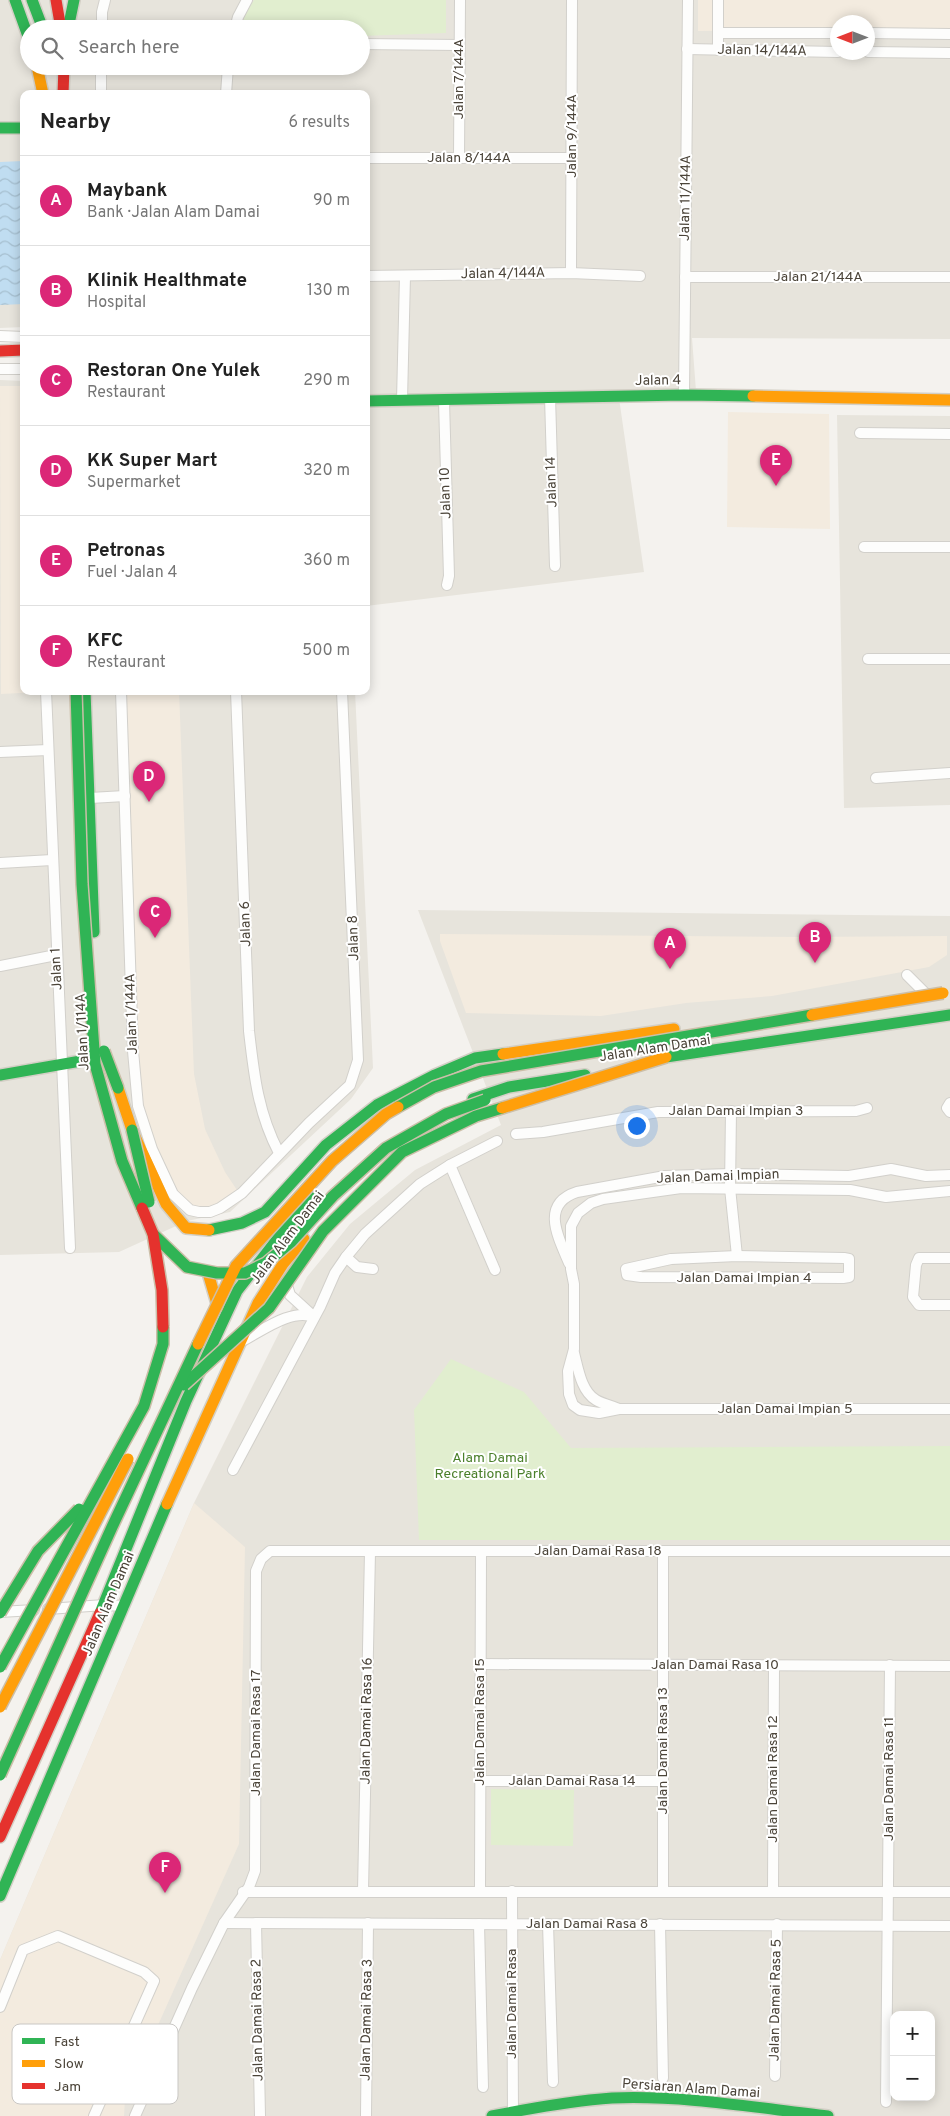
<!DOCTYPE html>
<meta charset="utf-8">
<style>
:root{--surface:#fff;--page:#f6f6f6;--text:#222;--muted:#767676;--line:#e0e0e0;--accent:#db2777}
body{margin:0;font-family:Overpass,sans-serif;background:var(--page);color:var(--text)}
.controls{position:absolute;right:15px;bottom:15px;display:grid;overflow:hidden;border-radius:10px;box-shadow:0 2px 12px #0003}
.controls button{width:45px;height:45px;display:grid;place-items:center;padding:0;border:0;border-bottom:1px solid var(--line);background:var(--surface);color:var(--text);font:25px sans-serif}
.compass{position:absolute;left:830px;top:15px;width:45px;height:45px;border-radius:50%;background:var(--surface);box-shadow:0 2px 12px #0003;rotate:270deg}
.you{position:absolute;left:636px;top:1125px;width:18px;height:18px;margin:-12px;border:4px solid #fff;border-radius:50%;background:#1a73e8;box-shadow:0 0 0 8px #1a73e833}
.badge{display:grid;place-items:center;width:32px;height:32px;border-radius:50%;background:var(--accent);color:#fff;font-size:16px;font-weight:700}
.pin{position:absolute;translate:-50% -41px;filter:drop-shadow(0 1px 2px #0008)}
.pin::after{content:'';position:absolute;top:26px;width:18px;height:15px;background:inherit;clip-path:polygon(0 0,100% 0,50% 100%)}
.list{margin:0;padding:0;list-style:none}
h2{display:flex;justify-content:space-between;align-items:center;height:65px;margin:0;padding:0 20px;font-size:21px}
h2 small{font-size:16px;font-weight:400;color:var(--muted)}
.list li{display:grid;grid-template-columns:32px 1fr auto;gap:15px;align-items:center;box-sizing:border-box;height:90px;padding:0 20px;border-top:1px solid var(--line)}
.list b{display:block;font-size:19px;white-space:nowrap}
.list p{margin:0;font-size:16px;white-space:nowrap;color:var(--muted)}
.list em{font-size:16px;font-style:normal;color:var(--muted)}
.icon{flex:none;width:28px;height:28px;fill:none;stroke:currentColor;stroke-width:2;stroke-linecap:round;stroke-linejoin:round}
.map{position:relative;flex:none;width:950px;height:2116px;overflow:hidden}
.search{position:absolute;background:var(--surface);box-shadow:0 2px 12px #0003;left:20px;top:20px;width:350px;height:55px;display:flex;align-items:center;gap:12px;box-sizing:border-box;padding:0 18px;border-radius:28px;color:var(--muted);font-size:19px}
.panel{position:absolute;background:var(--surface);box-shadow:0 2px 12px #0003;left:20px;top:90px;width:350px;height:605px;border-radius:10px}
.map>svg:first-child{display:block}
.residential{fill:#e7e4dc;fill-rule:evenodd}
.commercial{fill:#f3ebdf}
.green{fill:#e1eecf}
.water{fill:url(#water-waves)}
.lines{fill:none;stroke-linecap:round;stroke-linejoin:round}
.street-casing{stroke:#d2d0cb;stroke-width:12}
.fast-casing{stroke:#d3cfc5;stroke-width:14}
.slow-casing{stroke:#d3cfc5;stroke-width:14}
.jam-casing{stroke:#d3cfc5;stroke-width:14}
.street{stroke:#fdfdfc;stroke-width:10}
.fast{stroke:#30b455;stroke-width:11}
.slow{stroke:#ff9f0a;stroke-width:11}
.jam{stroke:#e5322d;stroke-width:11}
.fast-bridge-casing{stroke:#ccbfa9;stroke-width:14;stroke-linecap:butt}
.slow-bridge-casing{stroke:#ccbfa9;stroke-width:14;stroke-linecap:butt}
.jam-bridge-casing{stroke:#ccbfa9;stroke-width:14;stroke-linecap:butt}
.fast-bridge{stroke:#30b455;stroke-width:11}
.slow-bridge{stroke:#ff9f0a;stroke-width:11}
.jam-bridge{stroke:#e5322d;stroke-width:11}
.labels{text-anchor:middle;dominant-baseline:central;stroke-width:4;stroke-linejoin:round;paint-order:stroke}
.street-label{font-size:14px;fill:#4b4439;stroke:#fff}
.park-label{font-size:14px;fill:#4a7f2a;stroke:#fff}
.key{fill:#fff;stroke:#c9c7c4;stroke-width:1}
.key-label{font-size:14px;fill:#4b4439}
</style>
<div class="map">
<svg width="950" height="2116" viewBox="0 0 950 2116">
<defs>
<pattern id="water-waves" width="16" height="10" patternUnits="userSpaceOnUse" patternTransform="scale(1.25)"><rect width="16" height="10" fill="#c0ddf1"/><path d="M0 5q4-4 8 0t8 0" fill="none" stroke="#a6bfcf"/></pattern>
</defs>
<rect width="100%" height="100%" fill="#f4f2ee"/>
<g class="residential">
<path d="M0,0H950V339L692,338L696,391H618L644,572L366,606V94H24V327L0,328ZM838,22H868V52H838ZM29,29H361V66H29Z"/>
<polygon points="0,380 24,381 24,691 355,691 373,1068 351,1099 230,1212 187,1221 119,1252 0,1255"/>
<polygon points="837,415 950,416 950,805 844,808"/>
<path d="M418,910L950,916V2116H0V1960L194,1503L307,1277L350,1224L415,1170L501,1125ZM894,2015H931V2097H894Z"/>
</g>
<g class="commercial">
<polygon points="698,0 950,0 950,29 868,30 868,22 838,22 837,30 698,31"/>
<polygon points="0,386 24,386 24,691 40,692 1,694"/>
<polygon points="728,412 829,414 830,529 727,527"/>
<polygon points="126,691 179,691 194,1074 205,1129 225,1172 237,1190 218,1204 210,1208 191,1206 176,1191 156,1147 143,1105 137,1039"/>
<polygon points="440,934 804,937 947,936 947,955 929,967 772,996 686,1003 601,1016 466,1013 440,941"/>
<polygon points="194,1503 245,1547 239,1844 125,2099 124,2116 0,2116 0,1960"/>
</g>
<g class="green">
<polygon points="254,0 446,0 446,33 361,36 361,29 251,29 242,17"/>
<polygon points="451,1359 524,1392 571,1448 950,1446 950,1540 419,1540 414,1410"/>
<polygon points="491,1789 574,1790 573,1846 491,1845"/>
</g>
<polygon class="water" points="23,161 24,304 0,305 0,162"/>
<g class="lines">
<defs>
<g id="street">
<polyline points="102,29 102,12 105,0"/>
<polyline points="235,29 238,17 247,0"/>
<polyline points="718,33 838,33"/>
<polyline points="868,33 950,34"/>
<polyline points="361,44 459,45"/>
<polyline points="687,49 838,52"/>
<polyline points="718,50 718,0"/>
<polyline points="868,52 950,53"/>
<polyline points="101,94 101,66"/>
<polyline points="226,94 228,66"/>
<polyline points="366,158 572,158"/>
<polyline points="459,158 460,0"/>
<polyline points="571,273 572,0"/>
<polyline points="366,276 571,273 640,276"/>
<polyline points="685,277 950,277"/>
<polyline points="0,336 24,337"/>
<polyline points="0,369 24,369"/>
<polyline points="684,395 688,0"/>
<polyline points="550,397 555,566"/>
<polyline points="402,400 405,276"/>
<polyline points="444,401 449,576 447,585"/>
<polyline points="860,433 950,434"/>
<polyline points="864,547 950,547"/>
<polyline points="868,659 950,659"/>
<polyline points="46,691 70,1248"/>
<polyline points="121,691 133,1051 138,1106 152,1149 173,1194 190,1210 199,1212 210,1212 220,1208 242,1193 309,1123 350,1085 358,1060 342,691"/>
<path d="M236,691L249,1031C254,1075 258,1113 279,1153"/>
<polyline points="0,752 48,750"/>
<polyline points="876,778 950,773"/>
<polyline points="90,798 125,796"/>
<polyline points="0,863 52,860"/>
<polyline points="0,966 56,955"/>
<polyline points="907,975 928,996"/>
<polyline points="950,1103 947,1108 950,1112"/>
<polyline points="731,1111 730,1188 737,1256"/>
<polyline points="516,1134 543,1132 658,1112 856,1111 867,1108"/>
<polyline points="450,1165 495,1270"/>
<polyline points="950,1191 886,1197 850,1190 681,1188 603,1199 591,1203 578,1213 571,1226 571,1269 574,1284 574,1349 568,1371 569,1394 573,1405 580,1410 599,1413 619,1409 950,1409"/>
<polygon points="737,1256 844,1258 849,1259 849,1277 843,1278 641,1277 627,1275 626,1269 671,1259"/>
<polyline points="346,1257 357,1267 373,1269"/>
<polyline points="950,1258 919,1258 916,1265 913,1297 919,1305 950,1305"/>
<path d="M569,1263C558,1237 540,1204 577,1192L665,1176L730,1174L849,1176L891,1169L926,1176L950,1175"/>
<polyline points="286,1282 290,1295 313,1316"/>
<path d="M242,1341C262,1331 291,1308 314,1317"/>
<path d="M574,1353C578,1368 581,1391 596,1400C603,1404 612,1406 619,1409"/>
<polyline points="233,1470 320,1307 335,1273 346,1257 365,1234 420,1184 450,1165 497,1141"/>
<polyline points="663,1551 663,1892"/>
<polyline points="48,1609 104,1605 124,1606"/>
<polyline points="0,1612 34,1610"/>
<polyline points="480,1664 950,1666"/>
<polyline points="480,1781 663,1781"/>
<polyline points="363,1891 370,1552"/>
<polyline points="480,1891 481,1552"/>
<polyline points="512,1891 513,2116"/>
<polyline points="243,1892 950,1892"/>
<polyline points="773,1892 774,1665"/>
<polyline points="224,1923 950,1926"/>
<polyline points="256,1923 260,2116"/>
<polyline points="479,1924 483,2087"/>
<polyline points="548,1924 553,2082"/>
<polyline points="660,1924 663,2078"/>
<polyline points="0,2007 23,1950 58,1936 144,1972 154,1981 94,2116"/>
<polyline points="775,2076 777,1924"/>
<polyline points="886,2102 890,1665"/>
<polyline points="135,2116 192,1988 224,1923 249,1887 255,1871 256,1571 261,1559 270,1551 950,1551"/>
<polyline points="366,2116 368,1923"/>
</g>
<g id="fast">
<polyline points="15,0 29,39"/>
<polyline points="32,0 43,29"/>
<polyline points="68,29 74,0"/>
<polyline points="0,128 24,128"/>
<polyline points="366,401 684,395 753,396"/>
<polyline points="85,691 94,932"/>
<polyline points="666,1057 950,1015"/>
<polyline points="0,1075 98,1058"/>
<polyline points="473,1099 509,1087 585,1075"/>
<polyline points="209,1230 242,1223 265,1212 326,1145 377,1105 435,1075 475,1058 503,1054"/>
<polyline points="100,1613 186,1401 237,1291 310,1197"/>
<polyline points="0,1896 167,1504"/>
<path d="M492,2116C532,2108 572,2101 612,2098C684,2095 757,2108 828,2116"/>
</g>
<g id="slow">
<polyline points="37,66 43,94"/>
<polyline points="753,396 950,400"/>
<polyline points="503,1054 674,1029"/>
<polyline points="118,1088 132,1130 166,1204 186,1228 209,1230"/>
<polyline points="208,1273 218,1307"/>
<polyline points="167,1504 258,1303 283,1264 304,1239"/>
</g>
<g id="jam">
<polyline points="56,0 61,29"/>
<polyline points="63,94 64,66"/>
<polyline points="0,351 24,350"/>
<polyline points="0,1837 100,1613"/>
</g>
</defs>
<use href="#street" class="street-casing"/>
<use href="#fast" class="fast-casing"/>
<use href="#slow" class="slow-casing"/>
<use href="#jam" class="jam-casing"/>
<use href="#street" class="street"/>
<use href="#fast" class="fast"/>
<use href="#slow" class="slow"/>
<use href="#jam" class="jam"/>
<defs>
<g id="fast-bridge">
<polyline points="76,691 82,884 95,1064 122,1161 142,1208"/>
<polyline points="104,1051 118,1088"/>
<polyline points="398,1107 434,1087 481,1071 812,1015"/>
<polyline points="132,1130 149,1202"/>
<polyline points="153,1234 187,1267 217,1273 245,1273 266,1263 291,1242 333,1196 386,1148 446,1114 485,1100"/>
<polyline points="184,1385 269,1308 323,1231 402,1152 476,1116 502,1108"/>
<polyline points="0,1613 38,1551 79,1509"/>
<polyline points="0,1667 144,1406 163,1344 163,1327"/>
<polyline points="0,1775 112,1527 198,1344"/>
</g>
<g id="slow-bridge">
<polyline points="812,1015 943,993"/>
<polyline points="502,1108 666,1057"/>
<polyline points="198,1344 236,1266 332,1161 386,1114 398,1107"/>
<polyline points="0,1707 128,1459"/>
</g>
<polyline id="jam-bridge" points="142,1208 153,1234 162,1290 163,1327"/>
</defs>
<use href="#fast-bridge" class="fast-bridge-casing"/>
<use href="#slow-bridge" class="slow-bridge-casing"/>
<use href="#jam-bridge" class="jam-bridge-casing"/>
<use href="#fast-bridge" class="fast-bridge"/>
<use href="#slow-bridge" class="slow-bridge"/>
<use href="#jam-bridge" class="jam-bridge"/>
</g>
<g class="labels">
<g class="street-label">
<text transform="translate(762 51) rotate(1)">Jalan 14/144A</text>
<text transform="translate(459 79) rotate(-90)">Jalan 7/144A</text>
<text transform="translate(572 136) rotate(-90)">Jalan 9/144A</text>
<text x="469" y="158">Jalan 8/144A</text>
<text transform="translate(686 198) rotate(-89)">Jalan 11/144A</text>
<text transform="translate(503 274) rotate(-1)">Jalan 4/144A</text>
<text x="818" y="277">Jalan 21/144A</text>
<text transform="translate(658 381) rotate(-1)">Jalan 4</text>
<text transform="translate(552 482) rotate(-92)">Jalan 14</text>
<text transform="translate(446 493) rotate(-92)">Jalan 10</text>
<text transform="translate(246 924) rotate(-92)">Jalan 6</text>
<text transform="translate(354 938) rotate(-92)">Jalan 8</text>
<text transform="translate(57 969) rotate(-93)">Jalan 1</text>
<text transform="translate(132 1014) rotate(-92)">Jalan 1/144A</text>
<text transform="translate(83 1032) rotate(-93)">Jalan 1/114A</text>
<text transform="translate(655 1049) rotate(-9)">Jalan Alam Damai</text>
<text x="736" y="1111">Jalan Damai Impian 3</text>
<text transform="translate(718 1177) rotate(-2)">Jalan Damai Impian</text>
<text transform="translate(288 1238) rotate(-53)">Jalan Alam Damai</text>
<text x="744" y="1278">Jalan Damai Impian 4</text>
<text x="785" y="1409">Jalan Damai Impian 5</text>
<text x="598" y="1551">Jalan Damai Rasa 18</text>
<text transform="translate(109 1604) rotate(-67)">Jalan Alam Damai</text>
<text x="715" y="1665">Jalan Damai Rasa 10</text>
<text transform="translate(367 1721) rotate(-89)">Jalan Damai Rasa 16</text>
<text transform="translate(480 1722) rotate(-90)">Jalan Damai Rasa 15</text>
<text transform="translate(256 1733) rotate(-90)">Jalan Damai Rasa 17</text>
<text transform="translate(663 1751) rotate(-90)">Jalan Damai Rasa 13</text>
<text transform="translate(773 1779) rotate(-90)">Jalan Damai Rasa 12</text>
<text transform="translate(889 1779) rotate(-90)">Jalan Damai Rasa 11</text>
<text x="572" y="1781">Jalan Damai Rasa 14</text>
<text x="587" y="1924">Jalan Damai Rasa 8</text>
<text transform="translate(776 2000) rotate(-89)">Jalan Damai Rasa 5</text>
<text transform="translate(512 2004) rotate(-90)">Jalan Damai Rasa</text>
<text transform="translate(258 2020) rotate(-91)">Jalan Damai Rasa 2</text>
<text transform="translate(367 2020) rotate(-89)">Jalan Damai Rasa 3</text>
<text transform="translate(691 2089) rotate(4)">Persiaran Alam Damai</text>
</g>
<g class="park-label">
<text x="490" y="1458">Alam Damai<tspan x="490" dy="16">Recreational Park</tspan></text>
</g>
</g>
<rect x="12" y="2024" width="166" height="80" rx="8" class="key"/>
<rect x="22" y="2038" width="23" height="6" fill="#30b455"/>
<rect x="22" y="2060" width="23" height="7" fill="#ff9f0a"/>
<rect x="22" y="2083" width="23" height="6" fill="#e5322d"/>
<g class="key-label">
<text x="54" y="2046">Fast</text>
<text x="54" y="2068">Slow</text>
<text x="54" y="2091">Jam</text>
</g>
</svg>
<div class="controls">
<button>+</button>
<button>−</button>
</div>
<svg class="compass" viewBox="-18 -18 36 36"><path d="M0-13l5 13h-10z" fill="#e53935"/><path d="M0 13l5-13h-10z" fill="#767676"/></svg>
<div class="you"></div>
<div class="pin badge" style="left:670px;top:969px">A</div>
<div class="pin badge" style="left:815px;top:963px">B</div>
<div class="pin badge" style="left:155px;top:938px">C</div>
<div class="pin badge" style="left:149px;top:802px">D</div>
<div class="pin badge" style="left:776px;top:486px">E</div>
<div class="pin badge" style="left:165px;top:1893px">F</div>
<div class="search"><svg class="icon" aria-label="search" viewBox="0 0 24 24"><circle cx="10" cy="10" r="6"/><path d="M15 15l6 6"/></svg>Search here</div>
<section class="panel">
<h2>Nearby<small>6 results</small></h2>
<ul class="list">
<li><span class="badge">A</span><div><b>Maybank</b><p>Bank · Jalan Alam Damai</p></div><em>90 m</em></li>
<li><span class="badge">B</span><div><b>Klinik Healthmate</b><p>Hospital</p></div><em>130 m</em></li>
<li><span class="badge">C</span><div><b>Restoran One Yulek</b><p>Restaurant</p></div><em>290 m</em></li>
<li><span class="badge">D</span><div><b>KK Super Mart</b><p>Supermarket</p></div><em>320 m</em></li>
<li><span class="badge">E</span><div><b>Petronas</b><p>Fuel · Jalan 4</p></div><em>360 m</em></li>
<li><span class="badge">F</span><div><b>KFC</b><p>Restaurant</p></div><em>500 m</em></li>
</ul>
</section>
</div>
